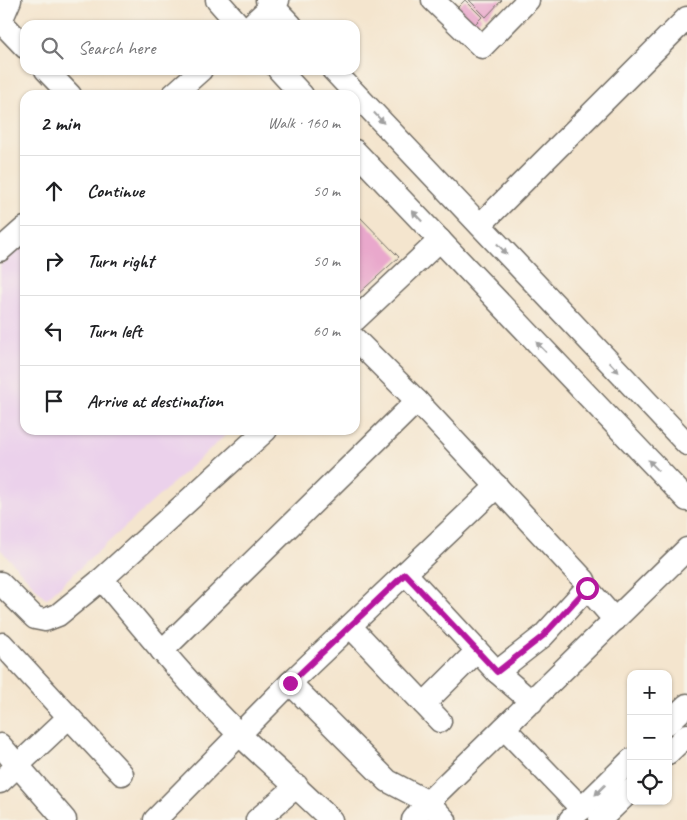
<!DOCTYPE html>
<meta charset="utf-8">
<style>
:root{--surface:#fff;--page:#f2f2f2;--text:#202124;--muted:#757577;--line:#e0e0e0}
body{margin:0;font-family:Caveat,sans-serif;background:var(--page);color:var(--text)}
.controls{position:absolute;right:15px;bottom:15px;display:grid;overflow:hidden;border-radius:10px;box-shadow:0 1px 4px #0004}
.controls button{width:45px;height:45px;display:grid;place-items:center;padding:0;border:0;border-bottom:1px solid var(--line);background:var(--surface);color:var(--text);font:25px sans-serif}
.stop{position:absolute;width:15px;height:15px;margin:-11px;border:4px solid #b5179e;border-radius:50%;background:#fff}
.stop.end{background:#b5179e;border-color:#fff;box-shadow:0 1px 5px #0008}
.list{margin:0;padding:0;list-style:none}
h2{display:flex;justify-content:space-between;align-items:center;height:65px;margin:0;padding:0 20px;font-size:21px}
h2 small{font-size:16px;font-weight:400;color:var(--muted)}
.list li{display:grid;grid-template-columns:32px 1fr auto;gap:15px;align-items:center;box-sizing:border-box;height:70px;padding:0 20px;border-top:1px solid var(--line)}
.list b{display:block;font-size:19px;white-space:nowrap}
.list em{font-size:16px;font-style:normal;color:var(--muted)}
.icon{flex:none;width:28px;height:28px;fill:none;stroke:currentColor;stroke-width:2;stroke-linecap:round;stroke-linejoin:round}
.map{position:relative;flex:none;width:687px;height:820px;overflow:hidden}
.search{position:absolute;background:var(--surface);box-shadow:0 1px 4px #0004;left:20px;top:20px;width:340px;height:55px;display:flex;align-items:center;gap:12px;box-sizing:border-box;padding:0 18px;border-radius:15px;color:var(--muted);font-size:19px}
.panel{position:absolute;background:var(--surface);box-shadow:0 1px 4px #0004;left:20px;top:90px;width:340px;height:345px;border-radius:15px}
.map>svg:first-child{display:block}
.built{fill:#ebd1eb}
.building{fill:#e9a8cc}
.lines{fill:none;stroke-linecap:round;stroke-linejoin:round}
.minor-casing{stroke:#716c64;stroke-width:25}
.minor{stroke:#fff;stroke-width:22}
.oneway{fill:#a0a0a0}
.route{stroke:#b5179e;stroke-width:6}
</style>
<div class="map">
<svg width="687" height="820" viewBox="0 0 687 820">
<rect width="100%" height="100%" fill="#f7f3e8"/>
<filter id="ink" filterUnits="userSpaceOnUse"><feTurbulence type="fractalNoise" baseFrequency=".02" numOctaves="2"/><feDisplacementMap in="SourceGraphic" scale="10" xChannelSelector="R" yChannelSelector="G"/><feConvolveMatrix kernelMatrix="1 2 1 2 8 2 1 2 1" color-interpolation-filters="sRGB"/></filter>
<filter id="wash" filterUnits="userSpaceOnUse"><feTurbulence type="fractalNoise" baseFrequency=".0096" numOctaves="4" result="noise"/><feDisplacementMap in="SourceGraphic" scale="20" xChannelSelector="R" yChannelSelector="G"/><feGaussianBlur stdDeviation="1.12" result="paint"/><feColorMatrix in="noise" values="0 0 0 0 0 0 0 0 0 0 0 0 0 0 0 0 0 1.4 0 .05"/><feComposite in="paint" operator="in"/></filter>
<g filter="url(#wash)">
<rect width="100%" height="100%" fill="#f4e5ce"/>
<polygon class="built" points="25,242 25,430 231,430 46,599 0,549 0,265"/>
<g id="blocks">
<g class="building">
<polygon points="465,0 482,17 465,34 448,17"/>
<polygon points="469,0 502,0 486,17"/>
<polygon points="355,212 399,257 355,297"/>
</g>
</g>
</g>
<g filter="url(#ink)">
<use href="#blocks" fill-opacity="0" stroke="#716c64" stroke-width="1"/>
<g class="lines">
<defs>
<g id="minor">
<polyline points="217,0 239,25"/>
<polyline points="267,0 291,25"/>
<polyline points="433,0 482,47 528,0"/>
<polyline points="1,22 25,47"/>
<polyline points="0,23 10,0"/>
<polyline points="251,25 278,0"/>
<polyline points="46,70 70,95"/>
<polyline points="279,70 302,95"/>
<polyline points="333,70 687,444"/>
<polyline points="173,95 201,70"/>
<polyline points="355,151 687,500"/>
<polyline points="480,225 687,18"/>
<polyline points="0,250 25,228"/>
<polyline points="355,320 440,240"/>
<polyline points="355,339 417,401 584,580 587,588 543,636 497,672"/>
<path d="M266,430L102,579C146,632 190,686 240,735C270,764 302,791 331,820"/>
<polyline points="405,573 497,672 532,702"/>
<polyline points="0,583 35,618 45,620 58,615 102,579"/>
<polyline points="587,588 615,620"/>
<polyline points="350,626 440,721"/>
<polyline points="2,644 69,717"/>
<polyline points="162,651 417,401"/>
<polyline points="290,683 388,781 428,802 413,820"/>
<polyline points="424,704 477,651"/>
<polyline points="668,723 687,705"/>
<polyline points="504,728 582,809"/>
<polyline points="0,745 65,820"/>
<polyline points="668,753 687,735"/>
<polyline points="0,782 69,717 122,774"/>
<polyline points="155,820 290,683 497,486"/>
<polyline points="257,820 297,786"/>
<polyline points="445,820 428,802 687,549"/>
<polyline points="570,820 631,760"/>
<polyline points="600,820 631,790"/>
</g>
</defs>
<use href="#minor" class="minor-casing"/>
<use href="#minor" class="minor"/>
</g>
<defs><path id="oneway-solid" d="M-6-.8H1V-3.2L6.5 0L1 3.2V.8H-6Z" transform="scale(1.25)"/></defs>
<g class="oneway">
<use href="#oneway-solid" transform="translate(379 118) rotate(47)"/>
<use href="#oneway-solid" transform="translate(417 216) rotate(-133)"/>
<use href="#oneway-solid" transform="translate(502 249) rotate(47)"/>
<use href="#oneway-solid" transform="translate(541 347) rotate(-134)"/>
<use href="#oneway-solid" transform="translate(614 367) rotate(47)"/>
<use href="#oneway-solid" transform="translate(653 465) rotate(-134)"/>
<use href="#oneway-solid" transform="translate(600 790) rotate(135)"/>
</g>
</g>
<g class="lines" filter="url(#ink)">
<polyline class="route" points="290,683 405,574 497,672 543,636 587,588"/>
</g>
</svg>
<div class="controls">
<button>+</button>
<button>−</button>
<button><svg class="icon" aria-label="locate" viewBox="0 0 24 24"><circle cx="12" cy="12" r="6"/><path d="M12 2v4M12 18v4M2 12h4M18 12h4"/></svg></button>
</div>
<div class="stop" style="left:587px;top:588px"></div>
<div class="stop end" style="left:290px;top:683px"></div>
<div class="search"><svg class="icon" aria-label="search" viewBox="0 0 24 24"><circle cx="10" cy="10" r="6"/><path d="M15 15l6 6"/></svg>Search here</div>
<section class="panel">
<h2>2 min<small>Walk · 160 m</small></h2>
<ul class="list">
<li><svg class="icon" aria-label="ahead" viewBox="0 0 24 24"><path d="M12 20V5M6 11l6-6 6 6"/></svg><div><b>Continue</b></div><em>50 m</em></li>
<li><svg class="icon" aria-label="right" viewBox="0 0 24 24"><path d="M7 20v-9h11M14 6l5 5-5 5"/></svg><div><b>Turn right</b></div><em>50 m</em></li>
<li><svg class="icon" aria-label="left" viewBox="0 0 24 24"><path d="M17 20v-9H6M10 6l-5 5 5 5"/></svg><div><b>Turn left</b></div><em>60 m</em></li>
<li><svg class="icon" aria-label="arrive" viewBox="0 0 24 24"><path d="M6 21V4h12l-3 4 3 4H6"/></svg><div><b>Arrive at destination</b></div></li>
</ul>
</section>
</div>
